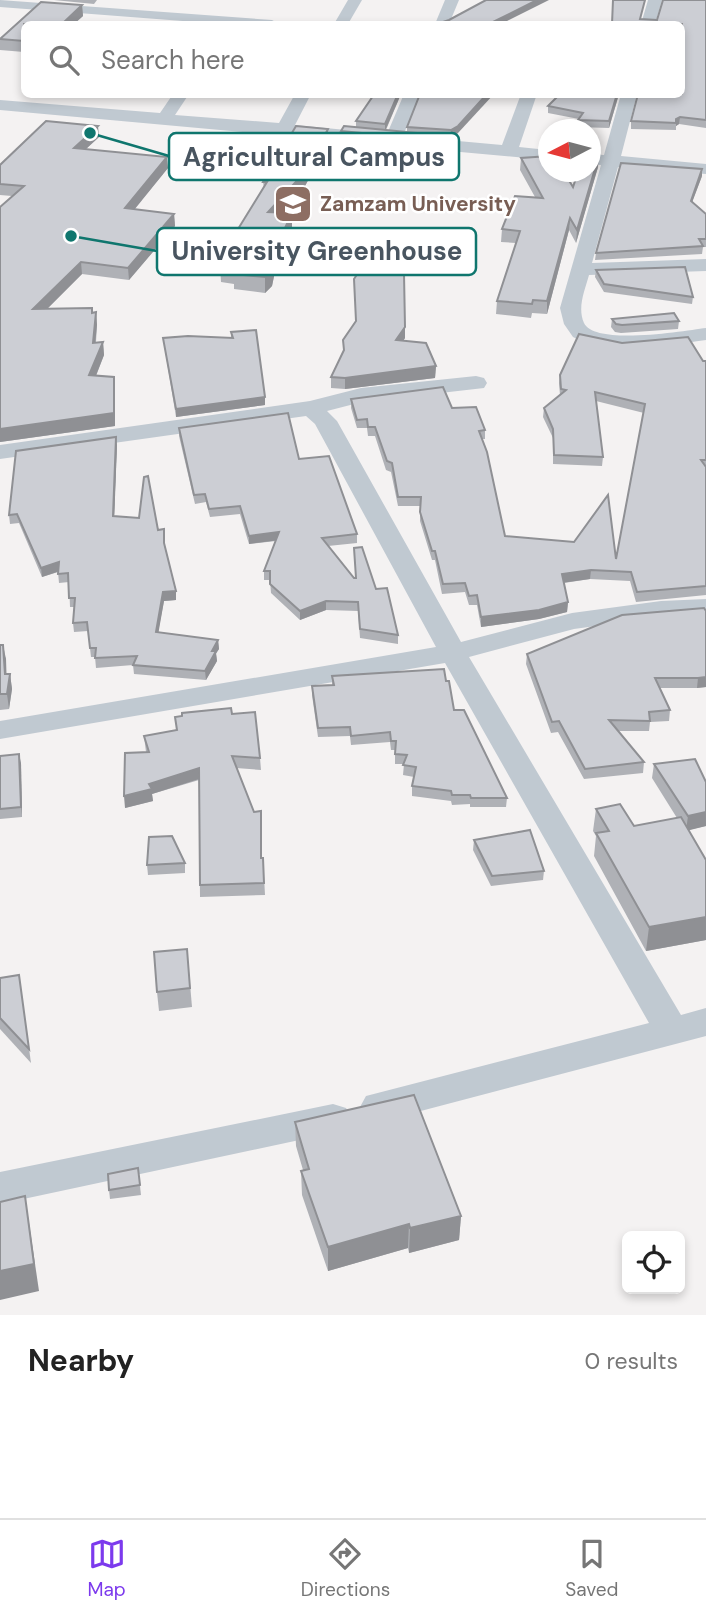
<!DOCTYPE html>
<style>
:root{--surface:#fff;--page:#f2f2f2;--text:#222;--muted:#767676;--line:#e0e0e0;--accent:#7c3aed}
body{margin:0;font-family:"DM Sans",sans-serif;background:var(--page);color:var(--text)}
.controls{position:absolute;right:21px;bottom:21px;display:grid;overflow:hidden;border-radius:10px;box-shadow:0 4px 10px #0003}
.controls button{width:63px;height:63px;display:grid;place-items:center;padding:0;border:0;border-bottom:2px solid var(--line);background:var(--surface);color:var(--text);font:35px sans-serif}
.compass{position:absolute;left:538px;top:119px;width:63px;height:63px;border-radius:50%;background:var(--surface);box-shadow:0 4px 10px #0003;rotate:264deg}
.list{margin:0;padding:0;list-style:none}
h2{display:flex;justify-content:space-between;align-items:center;height:91px;margin:0;padding:0 28px;font-size:30px}
h2 small{font-size:23px;font-weight:400;color:var(--muted)}
.icon{flex:none;width:38px;height:38px;fill:none;stroke:currentColor;stroke-width:2;stroke-linecap:round;stroke-linejoin:round}
.map{position:relative;flex:none;width:706px;height:1315px;overflow:hidden}
.search{position:absolute;background:var(--surface);box-shadow:0 4px 10px #0003;left:21px;right:21px;top:21px;height:77px;display:flex;align-items:center;gap:18px;box-sizing:border-box;padding:0 24px;border-radius:10px;color:var(--muted);font-size:26px}
.sheet{height:203px;background:var(--surface)}
nav{display:flex;justify-content:space-around;align-items:center;box-sizing:border-box;height:98px;border-top:2px solid var(--line);background:var(--surface);font-size:19px;color:var(--muted)}
nav a{display:grid;justify-items:center;gap:4px}
nav .on{color:var(--accent)}
.map>svg:first-child{display:block}
.lines{fill:none;stroke-linecap:round;stroke-linejoin:round}
.minor{fill:#c0c9d1;fill-rule:evenodd}
.wall{fill:#afb1b6}
.shaded-wall{fill:#8f9094}
.building{fill:#ccced4;stroke:#8f9094;stroke-width:2}
.labels{text-anchor:middle;dominant-baseline:central;stroke-width:5;stroke-linejoin:round;paint-order:stroke}
.far-education-label{font-size:21px;font-weight:bold;fill:#785e54;stroke:#fff;text-anchor:start}
.leader{fill:none;stroke:#0f766e;stroke-width:2.5}
.callout-dot{fill:#0f766e;stroke:#fff;stroke-width:2.5}
.callout{fill:#fff;stroke:#0f766e;stroke-width:2.5}
.callout-label{font-size:26px;text-anchor:middle;font-weight:bold;fill:#495560}
</style>
<div class="map">
<svg width="706" height="1315" viewBox="0 0 706 1315">
<rect width="100%" height="100%" fill="#f4f2f2"/>
<g class="lines">
<g class="minor">
<polygon points="0,0 272,20 279,24 222,24 0,7"/>
<polygon points="348,0 362,0 348,24 334,24"/>
<polygon points="445,0 459,0 449,24 435,24"/>
<polygon points="648,0 662,0 655,24 641,24"/>
<polygon points="173,94 189,94 175,115 279,123 295,94 311,94 295,125 387,134 404,94 420,94 403,136 502,145 521,94 537,94 519,147 548,150 548,160 0,110 0,100 160,113"/>
<path d="M621,94H637L621,156L706,164V174L618,167L592,263L706,259V271L589,275C585,290 577,307 584,323C595,346 683,331 706,328V340C664,346 611,358 573,337L564,324L560,308L601,165L590,164V154L604,155Z"/>
<polygon points="476,376 484,378 487,383 484,388 362,402 327,411 337,421 461,642 572,613 661,601 706,599 706,615 661,617 574,629 469,657 681,1015 706,1008 706,1036 379,1122 366,1118 360,1107 366,1096 649,1023 445,663 0,739 0,721 436,647 315,424 306,416 0,459 0,445 310,401 361,388"/>
<polygon points="333,1104 346,1108 352,1119 346,1130 0,1204 0,1172"/>
</g>
</g>
<g class="wall">
<polygon points="54,0 97,0 94,4"/>
<polygon points="706,0 706,128 679,124 676,126 676,130 631,129 631,121 682,94 641,19 657,20"/>
<polygon points="41,2 82,5 83,16 74,24 24,24 24,52 0,50 0,38"/>
<polygon points="377,94 401,94 386,130 407,132 407,127 420,94 458,133 450,138 439,137 438,153 434,158 341,149 341,131 356,127 356,121"/>
<polygon points="619,94 609,128 577,127 579,119 548,113 548,106"/>
<polygon points="328,129 328,143 305,186 281,213 292,213 292,228 278,257 272,286 265,293 234,289 234,284 221,282 220,267 238,239 238,229 264,188 263,182"/>
<polygon points="99,137 86,149 168,168 134,209 174,214 175,226 129,280 82,274 47,309 96,312 97,325 96,342 103,342 104,355 96,376 114,377 115,391 115,426 0,442 12,196 0,195 0,165"/>
<polygon points="521,158 573,187 598,167 576,243 569,230 547,314 532,313 531,318 496,314 497,301 516,243 501,242 502,229 535,197 520,170"/>
<polygon points="702,176 692,202 706,214 706,247 703,247 702,254 595,260 596,253"/>
<polygon points="596,270 693,297 692,304 604,292 595,277"/>
<polygon points="612,319 679,321 678,329 621,333 615,332 611,327"/>
<polygon points="231,332 265,405 176,417 163,338 231,338"/>
<polygon points="405,338 403,341 436,366 435,378 345,389 331,388 331,377 343,352 343,340"/>
<polygon points="706,361 706,595 636,602 630,581 590,579 564,583 568,602 567,612 539,619 481,627 477,605 469,605 465,592 442,594 435,560 432,560 420,521 420,506 398,506 391,472 386,470 375,436 368,436 367,428 357,428 351,408 351,399 452,408 485,430 485,439 482,439 505,536 616,559 644,413 596,401 603,457 602,466 553,464 553,438 543,417 544,408 560,395 559,383 560,375"/>
<polygon points="179,428 299,459 357,534 357,543 328,546 354,578 356,578 354,548 398,635 398,644 360,638 358,611 326,610 300,620 271,593 270,580 264,580 264,571 276,541 249,544 240,514 210,517 206,502 195,504 179,436"/>
<polygon points="117,445 114,516 158,530 164,545 176,591 176,600 164,601 158,632 218,640 219,649 216,654 217,661 206,680 134,674 133,665 96,668 95,657 91,657 88,631 74,632 73,623 74,607 70,607 69,582 59,583 58,572 42,577 19,523 10,524 9,515"/>
<polygon points="706,611 706,687 697,688 660,688 670,710 669,721 650,722 649,731 618,731 644,762 643,773 584,779 558,732 551,733 526,664 527,654"/>
<polygon points="0,645 6,659 6,674 10,674 12,689 9,709 0,710"/>
<polygon points="332,676 446,681 454,710 507,798 506,807 470,807 470,804 452,805 451,801 412,796 412,786 414,777 403,775 404,764 395,764 395,750 391,750 390,742 351,745 350,736 318,737 312,695 312,686 332,685"/>
<polygon points="232,714 260,758 261,770 236,768 261,858 263,858 265,895 200,897 199,780 152,794 153,801 125,808 146,752 144,736 176,730"/>
<polygon points="0,756 21,763 22,817 0,819"/>
<polygon points="654,764 706,782 706,826 688,830 706,860 706,940 646,951 594,856 596,836 593,831 596,809 634,826 677,818 652,778"/>
<polygon points="474,840 544,871 543,880 491,886 473,850"/>
<polygon points="185,863 185,873 148,875 147,865"/>
<polygon points="187,949 192,1007 159,1011 157,992"/>
<polygon points="19,975 31,1063 0,1029 0,978"/>
<polygon points="295,1122 461,1216 459,1240 409,1253 408,1248 328,1271 302,1195 301,1171 303,1170 296,1146"/>
<polygon points="138,1168 141,1195 110,1199 109,1190"/>
</g>
<g class="shaded-wall">
<polygon points="537,0 549,0 501,24 489,24"/>
<polygon points="82,5 83,16 74,24 62,24"/>
<polygon points="398,94 401,94 385,131 385,124"/>
<polygon points="487,94 494,94 458,133 450,138 451,130"/>
<polygon points="617,94 619,94 609,128 609,121"/>
<polygon points="680,117 679,124 676,126 676,119"/>
<polygon points="98,126 99,137 75,159 74,148"/>
<polygon points="328,129 328,143 305,186 269,227 268,212"/>
<polygon points="439,135 438,153 434,158 435,140"/>
<polygon points="599,155 598,167 576,243 577,230"/>
<polygon points="167,157 168,168 126,220 125,208"/>
<polygon points="702,169 702,176 690,208 691,201"/>
<polygon points="292,213 292,228 278,257 272,286 265,293 265,277 278,243"/>
<polygon points="174,214 175,226 129,280 128,268"/>
<polygon points="570,218 569,230 547,314 547,301"/>
<polygon points="81,262 82,274 34,322 33,309"/>
<polygon points="96,312 97,325 94,355 93,343"/>
<polygon points="405,327 405,338 396,351 396,340"/>
<polygon points="103,342 104,355 91,388 89,375"/>
<polygon points="436,366 435,378 345,389 345,378"/>
<polygon points="114,377 115,391 115,426 0,442 0,429"/>
<polygon points="265,397 265,405 176,417 176,409"/>
<polygon points="116,437 117,445 114,524 113,516"/>
<polygon points="279,532 280,540 249,544 249,536"/>
<polygon points="59,562 60,571 42,577 41,568"/>
<polygon points="591,570 590,579 561,583 562,574"/>
<polygon points="176,591 176,600 164,601 157,641 156,632 163,592"/>
<polygon points="326,601 326,610 300,620 300,611"/>
<polygon points="568,602 567,612 539,619 481,627 481,617"/>
<polygon points="218,640 219,649 216,653 217,661 206,680 205,671 212,651"/>
<polygon points="3,645 6,659 7,689 5,674"/>
<polygon points="10,674 12,689 9,709 7,694"/>
<polygon points="706,677 706,687 697,688 698,678"/>
<polygon points="19,754 21,763 22,817 21,807"/>
<polygon points="199,768 199,779 152,794 153,801 125,808 124,796 149,784"/>
<polygon points="706,812 706,826 686,831 688,816"/>
<polygon points="706,917 706,940 646,951 649,927"/>
<polygon points="25,1196 39,1291 0,1300 0,1271"/>
<polygon points="461,1216 459,1240 409,1253 410,1228"/>
<polygon points="409,1224 408,1248 328,1271 328,1247"/>
</g>
<g class="building">
<polygon points="486,0 537,0 489,24 417,24 419,22 440,23 449,20"/>
<polygon points="613,0 645,0 640,19 657,20 663,0 706,0 706,120 680,117 676,119 676,123 631,121 638,94 682,94 682,24 612,24"/>
<polygon points="41,2 82,5 62,24 24,24 24,41 0,39"/>
<polygon points="377,94 398,94 385,124 356,121 373,96 376,96"/>
<polygon points="420,94 487,94 458,126 451,130 407,127"/>
<polygon points="560,94 617,94 609,121 578,120 583,113 548,106"/>
<polygon points="46,121 98,126 74,148 167,157 125,208 174,214 128,268 81,262 33,309 92,308 92,313 96,312 93,343 103,342 89,375 114,377 114,413 0,429 0,207 24,186 0,184 0,165"/>
<polygon points="296,126 328,129 305,172 268,212 292,213 278,243 272,271 265,277 233,274 237,269 220,267 242,233 238,229 267,182 263,182"/>
<polygon points="344,126 439,135 435,140 341,131"/>
<polygon points="591,154 599,155 577,230 570,218 547,301 533,300 532,304 497,301 520,231 502,229 515,196 543,198 521,158 549,156 549,172 564,172 573,187 578,172 591,172"/>
<polygon points="621,163 702,169 691,201 706,214 706,239 699,239 703,246 596,253"/>
<polygon points="685,267 693,297 604,284 596,270"/>
<polygon points="360,270 404,274 405,327 396,340 426,343 436,366 345,378 331,377 344,350 343,340 356,321 354,279"/>
<polygon points="674,313 679,321 622,325 616,324 612,319"/>
<polygon points="256,330 265,397 176,409 163,338 188,336 233,338 231,332"/>
<polygon points="579,334 622,343 688,337 703,361 706,361 706,460 701,460 706,467 706,586 637,592 631,572 591,570 562,574 568,602 539,610 481,617 477,595 469,596 465,583 443,584 435,551 432,551 420,512 421,497 398,497 392,463 387,461 375,427 368,427 367,419 357,420 351,399 443,387 452,408 476,407 485,430 479,431 487,452 505,536 574,542 608,495 616,559 645,404 595,392 603,457 554,455 553,429 544,408 566,390 561,389 560,375"/>
<polygon points="288,413 299,459 329,456 357,534 322,538 354,578 356,578 354,548 362,547 376,589 387,588 398,635 360,629 358,602 326,601 300,611 270,584 270,571 264,571 279,532 249,536 240,506 209,509 205,494 194,495 179,428"/>
<polygon points="116,437 113,516 139,518 144,477 148,476 158,530 164,529 164,543 176,591 163,592 156,632 218,640 212,651 216,651 205,671 133,665 137,656 95,658 96,648 90,648 87,622 73,623 75,598 69,598 68,573 58,574 59,562 41,568 17,514 9,515 16,451"/>
<polygon points="704,608 706,611 706,677 698,678 655,678 670,710 649,712 650,721 609,720 644,762 585,769 559,721 552,722 527,654 622,615"/>
<polygon points="0,645 3,645 5,674 10,674 7,694 0,694"/>
<polygon points="444,669 446,681 449,681 454,710 464,710 507,798 471,798 470,795 452,795 451,791 412,786 416,767 403,765 407,755 395,754 396,741 391,741 390,732 351,736 350,727 318,728 312,686 334,685 332,676"/>
<polygon points="231,708 232,714 255,712 260,758 232,756 254,812 261,811 261,858 263,858 264,883 200,885 199,768 149,784 152,789 124,796 125,753 149,752 144,736 177,730 175,717 182,716 182,713"/>
<polygon points="19,754 21,807 0,809 0,756"/>
<polygon points="695,759 706,782 706,812 688,816 654,764"/>
<polygon points="620,804 634,826 681,817 706,860 706,917 649,927 596,833 609,831 596,809"/>
<polygon points="530,830 544,871 492,876 474,840"/>
<polygon points="172,836 185,863 147,865 149,837"/>
<polygon points="187,949 190,988 157,992 154,952"/>
<polygon points="19,975 29,1049 0,1018 0,978"/>
<polygon points="414,1095 461,1216 410,1228 409,1224 328,1247 301,1171 309,1169 295,1122"/>
<polygon points="138,1168 140,1185 109,1190 108,1174"/>
<polygon points="25,1196 34,1264 0,1271 0,1202"/>
</g>
<defs>
<symbol id="university-square" viewBox="-11 -11 22 22"><rect x="-9" y="-9" width="18" height="18" rx="4" fill="#8d6e63" stroke="#fff"/><path d="M0-5L7-2L0 1L-7-2ZM-4 1L0 2.5L4 1V4Q0 6-4 4Z" fill="#fff"/></symbol>
</defs>
<g fill-rule="evenodd">
<use href="#university-square" x="271" y="182" width="44" height="44"/>
</g>
<g class="labels">
<g class="far-education-label">
<text x="320" y="204">Zamzam University</text>
</g>
</g>
<path class="leader" d="M90 133L169 156M71 236L157 251"/>
<g class="callout-dot">
<circle cx="90" cy="133" r="7"/>
<circle cx="71" cy="236" r="7"/>
</g>
<g class="callout">
<rect x="169" y="133" width="290" height="47" rx="7"/>
<rect x="157" y="228" width="319" height="47" rx="7"/>
</g>
<g class="callout-label">
<text x="314" y="166">Agricultural Campus</text>
<text x="317" y="260">University Greenhouse</text>
</g>
</svg>
<div class="controls">
<button><svg class="icon" aria-label="locate" viewBox="0 0 24 24"><circle cx="12" cy="12" r="6"/><path d="M12 2v4M12 18v4M2 12h4M18 12h4"/></svg></button>
</div>
<svg class="compass" viewBox="-18 -18 36 36"><path d="M0-13l5 13h-10z" fill="#e53935"/><path d="M0 13l5-13h-10z" fill="#767676"/></svg>
<div class="search"><svg class="icon" aria-label="search" viewBox="0 0 24 24"><circle cx="10" cy="10" r="6"/><path d="M15 15l6 6"/></svg>Search here</div>
</div>
<section class="sheet">
<h2>Nearby<small>0 results</small></h2>
<ul class="list">
</ul>
</section>
<nav>
<a class="on"><svg class="icon" aria-label="map" viewBox="0 0 24 24"><path d="M3 6l6-2 6 2 6-2v14l-6 2-6-2-6 2zM9 4v14M15 6v14"/></svg>Map</a>
<a><svg class="icon" aria-label="directions" viewBox="0 0 24 24"><path d="M12 3l9 9-9 9-9-9zM9 14v-3h6M13 9l2 2-2 2"/></svg>Directions</a>
<a><svg class="icon" aria-label="saved" viewBox="0 0 24 24"><path d="M7 4h10v16l-5-4-5 4z"/></svg>Saved</a>
</nav>
